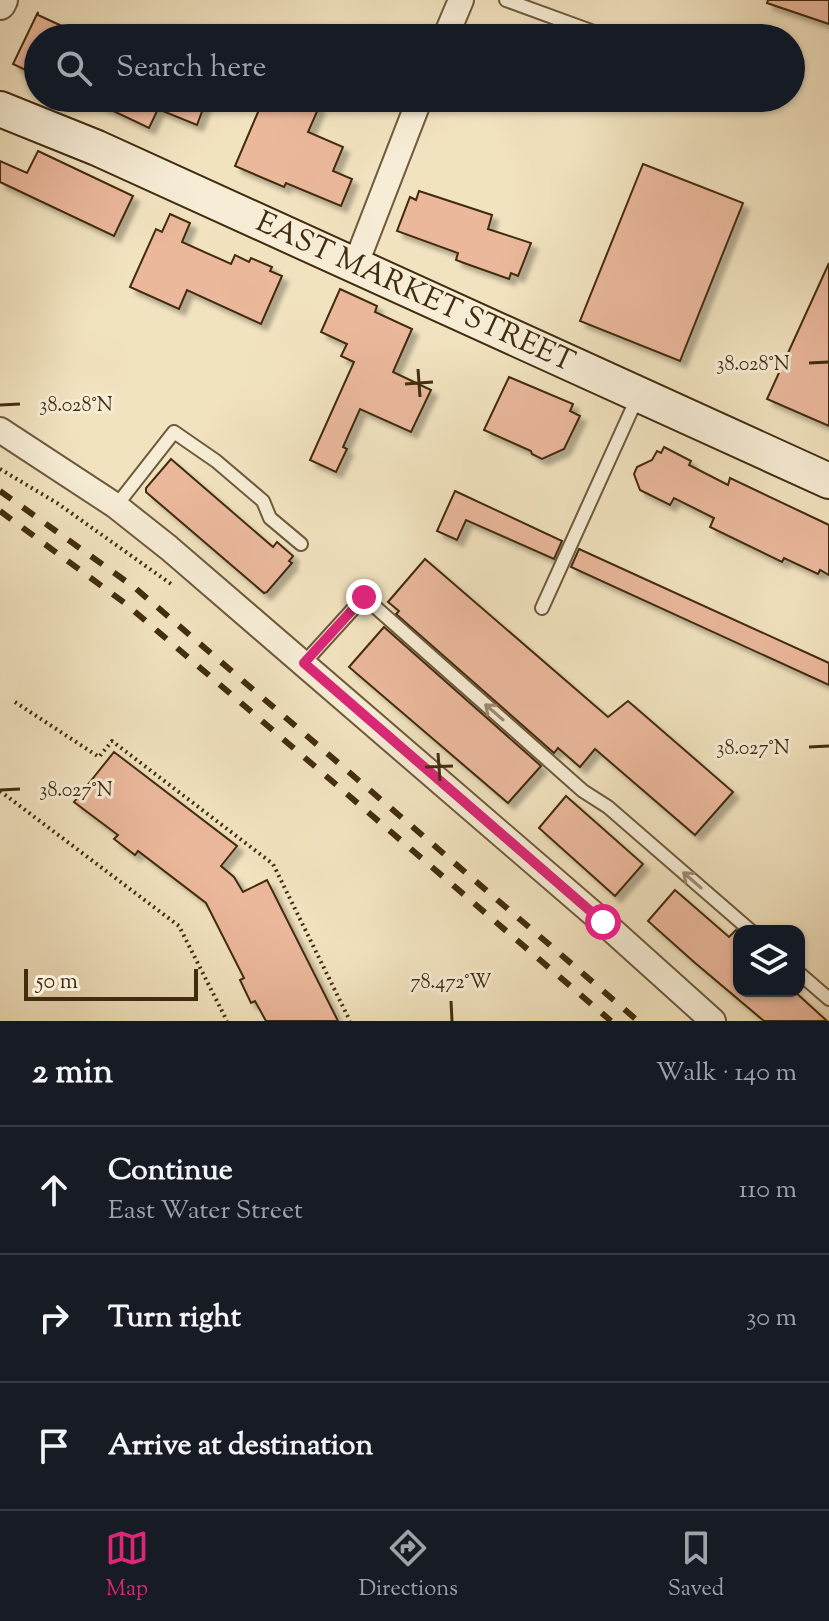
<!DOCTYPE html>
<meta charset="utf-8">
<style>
:root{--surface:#171b24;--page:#20242c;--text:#f1f3f6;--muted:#9ea1a6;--line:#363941;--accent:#db2777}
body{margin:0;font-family:"Sorts Mill Goudy",serif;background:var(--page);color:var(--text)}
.controls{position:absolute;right:24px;bottom:24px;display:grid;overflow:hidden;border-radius:16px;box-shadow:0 2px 6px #0004}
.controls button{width:72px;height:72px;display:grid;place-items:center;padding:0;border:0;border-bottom:2px solid var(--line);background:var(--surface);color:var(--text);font:40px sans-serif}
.scale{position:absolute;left:24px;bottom:20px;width:174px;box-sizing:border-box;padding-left:8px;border:4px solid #422c10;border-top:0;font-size:22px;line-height:28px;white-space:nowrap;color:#422c10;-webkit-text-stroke:6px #f7edd6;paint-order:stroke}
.stop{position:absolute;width:24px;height:24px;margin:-18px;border:6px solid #db2777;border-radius:50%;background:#fff}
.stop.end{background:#db2777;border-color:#fff;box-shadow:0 2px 8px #0008}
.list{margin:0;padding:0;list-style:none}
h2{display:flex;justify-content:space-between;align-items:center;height:104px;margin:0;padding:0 32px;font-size:34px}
h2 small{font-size:26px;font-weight:400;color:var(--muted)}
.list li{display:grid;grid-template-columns:52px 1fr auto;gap:24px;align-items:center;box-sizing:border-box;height:128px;padding:0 32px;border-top:2px solid var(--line)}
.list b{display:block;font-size:30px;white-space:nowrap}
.list p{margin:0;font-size:26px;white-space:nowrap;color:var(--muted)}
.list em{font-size:26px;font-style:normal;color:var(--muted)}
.icon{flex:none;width:44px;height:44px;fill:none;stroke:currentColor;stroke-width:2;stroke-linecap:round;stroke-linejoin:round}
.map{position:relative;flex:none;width:829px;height:1021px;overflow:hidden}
.search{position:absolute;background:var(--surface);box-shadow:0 2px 6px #0004;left:24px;right:24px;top:24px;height:88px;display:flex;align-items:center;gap:20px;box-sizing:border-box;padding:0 28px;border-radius:44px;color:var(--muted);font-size:30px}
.sheet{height:488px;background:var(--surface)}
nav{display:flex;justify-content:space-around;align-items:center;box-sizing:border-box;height:112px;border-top:2px solid var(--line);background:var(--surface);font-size:22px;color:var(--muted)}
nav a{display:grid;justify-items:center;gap:4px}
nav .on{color:var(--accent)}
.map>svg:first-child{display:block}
.building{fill:#ebb89c;stroke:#422c10;stroke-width:2;filter:url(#shadow)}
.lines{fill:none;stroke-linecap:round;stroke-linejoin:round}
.service-casing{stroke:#6e5a3c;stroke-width:16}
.minor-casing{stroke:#6e5a3c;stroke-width:28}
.tertiary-casing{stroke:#6e5a3c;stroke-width:34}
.secondary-casing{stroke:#422c10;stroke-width:38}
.path{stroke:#422c10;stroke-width:4;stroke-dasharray:2 4;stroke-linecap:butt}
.service{stroke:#f7edd6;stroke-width:12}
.minor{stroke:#f7edd6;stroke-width:24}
.tertiary{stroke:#f7edd6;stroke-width:30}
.secondary{stroke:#f7edd6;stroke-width:34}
.rail{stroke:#422c10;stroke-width:6;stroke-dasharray:14 14;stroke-linecap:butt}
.oneway{stroke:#9c8c73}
.route{stroke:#db2777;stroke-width:10}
.ticks{fill:none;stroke:#422c10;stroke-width:3}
.labels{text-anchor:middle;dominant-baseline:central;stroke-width:6;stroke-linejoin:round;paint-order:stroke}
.street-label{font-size:30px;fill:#422c10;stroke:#f7edd6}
.ticks-label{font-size:20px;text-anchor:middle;fill:#422c10;stroke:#f7edd6;stroke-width:6;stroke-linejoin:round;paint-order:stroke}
</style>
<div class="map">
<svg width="829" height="1021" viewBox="0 0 829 1021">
<defs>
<filter id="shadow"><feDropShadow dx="6" dy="6" stdDeviation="2" flood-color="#0004"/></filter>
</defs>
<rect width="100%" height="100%" fill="#f2e3c0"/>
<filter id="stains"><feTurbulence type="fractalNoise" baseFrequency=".0025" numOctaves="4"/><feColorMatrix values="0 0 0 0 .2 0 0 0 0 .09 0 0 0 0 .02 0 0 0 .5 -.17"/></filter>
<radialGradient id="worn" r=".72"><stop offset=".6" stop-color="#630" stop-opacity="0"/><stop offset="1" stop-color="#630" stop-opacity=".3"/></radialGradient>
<g class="building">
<polygon points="768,0 829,0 829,24 767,3"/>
<polygon points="38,12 38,15 88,38 38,38 38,76 13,64"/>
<polygon points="86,98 207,98 197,125 158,109 149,128"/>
<polygon points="264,98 298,98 319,107 308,132 343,147 333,171 352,179 341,206 286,183 284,187 235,166"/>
<polygon points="38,151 133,196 114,236 0,182 0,161 27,173"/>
<polygon points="643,164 743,203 680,361 580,321"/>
<polygon points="419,191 492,215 488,229 531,243 518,276 511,273 509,279 464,263 456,260 458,253 397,231 410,197 416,200"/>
<polygon points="170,214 190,223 182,242 231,264 235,255 249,262 251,258 272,267 270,271 282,276 261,324 187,290 179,309 130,287 156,229 162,232"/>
<polygon points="829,263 829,426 767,399"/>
<polygon points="340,289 377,306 375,312 412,329 393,372 431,390 411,432 360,409 343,447 347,449 336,472 310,460 354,362 341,356 347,344 321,332"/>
<polygon points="509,377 573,404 570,411 580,416 564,449 542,459 532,454 531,451 484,430"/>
<polygon points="664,447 691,461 689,465 728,485 730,478 829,525 829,575 820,570 818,574 784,558 782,562 710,527 714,518 674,498 670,505 640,490 634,474 637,467 652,460 657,451 661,453"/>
<polygon points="171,459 273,547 277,542 293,556 289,561 292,563 267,592 264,593 243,575 146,492 146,488"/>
<polygon points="455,491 562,541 554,559 466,520 457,540 437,531"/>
<polygon points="579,549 829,663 829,685 571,567"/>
<polygon points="425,559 608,717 628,701 733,792 695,835 595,749 580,767 558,748 554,753 396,614 399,611 388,602"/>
<polygon points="384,627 541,766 508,803 349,667"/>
<polygon points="114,752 237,846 221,866 234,877 243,892 267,880 338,1021 266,1021 255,1001 251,1003 240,980 244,978 206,903 138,851 135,855 114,839 118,835 74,802"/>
<polygon points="566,796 643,864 615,896 539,828"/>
<polygon points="675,890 729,937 736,930 739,932 739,991 794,991 827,1021 764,1021 694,962 648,921"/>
</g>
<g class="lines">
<defs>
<g id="service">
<polyline points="506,0 599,34"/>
<polyline points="116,506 174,432 216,461 263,501 270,518 301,544"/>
<polyline points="542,608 638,396"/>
<polyline points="304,663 364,597 583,791 608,807 751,931"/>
<polyline points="799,973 829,999"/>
</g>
<g id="minor">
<polyline points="445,38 461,0"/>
<polyline points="355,266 420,98"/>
<polyline points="0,430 116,506 169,548 603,922 713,1021"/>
</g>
<polyline id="tertiary" points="0,4 2,0"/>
<g id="secondary">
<path id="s1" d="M0,109L97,148L829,481"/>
</g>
</defs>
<use href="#service" class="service-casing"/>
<use href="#minor" class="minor-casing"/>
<use href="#tertiary" class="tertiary-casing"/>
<use href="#secondary" class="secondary-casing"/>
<g class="path">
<polyline points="0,469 57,503 171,584"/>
<polyline points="15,702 99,757 112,741 273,864 350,1021"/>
<polyline points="0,791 179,926 227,1021"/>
</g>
<use href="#service" class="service"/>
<use href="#minor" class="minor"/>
<use href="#tertiary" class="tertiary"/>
<use href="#secondary" class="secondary"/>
<g class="rail">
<polyline points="0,491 134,587 638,1021"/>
<polyline points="0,511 126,604 611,1021"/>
</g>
</g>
<defs><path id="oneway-shaft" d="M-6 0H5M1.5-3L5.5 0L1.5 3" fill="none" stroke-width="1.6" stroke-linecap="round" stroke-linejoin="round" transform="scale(2)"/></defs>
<g class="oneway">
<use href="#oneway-shaft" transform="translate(494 712) rotate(-139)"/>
<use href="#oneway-shaft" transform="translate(692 880) rotate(-139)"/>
</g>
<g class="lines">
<polyline class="route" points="364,597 304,663 603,922"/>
</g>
<path class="ticks" d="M809,363L829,362M418,369L420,397M405,384L433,382M0,405L20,404M809,747L829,746M438,753L440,781M425,767L453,766M0,790L20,789M451,1001L452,1021"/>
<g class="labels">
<g class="street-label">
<text stroke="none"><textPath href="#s1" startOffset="454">EAST MARKET STREET</textPath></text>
</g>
</g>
<g class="ticks-label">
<text x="753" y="370">38.028°N</text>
<text x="76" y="411">38.028°N</text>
<text x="753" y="754">38.027°N</text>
<text x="76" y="796">38.027°N</text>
<text x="451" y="988">78.472°W</text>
</g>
<rect width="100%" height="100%" filter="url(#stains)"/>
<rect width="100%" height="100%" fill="url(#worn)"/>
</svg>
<div class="controls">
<button><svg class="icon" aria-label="layers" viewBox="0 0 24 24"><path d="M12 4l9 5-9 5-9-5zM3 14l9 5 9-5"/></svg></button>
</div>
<div class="scale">50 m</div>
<div class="stop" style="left:603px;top:922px"></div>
<div class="stop end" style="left:364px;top:597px"></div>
<div class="search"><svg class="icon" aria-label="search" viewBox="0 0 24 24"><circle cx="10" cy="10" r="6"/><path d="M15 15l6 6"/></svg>Search here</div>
</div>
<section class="sheet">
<h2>2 min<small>Walk · 140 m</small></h2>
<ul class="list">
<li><svg class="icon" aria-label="ahead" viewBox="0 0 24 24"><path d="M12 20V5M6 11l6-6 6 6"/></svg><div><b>Continue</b><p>East Water Street</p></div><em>110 m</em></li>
<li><svg class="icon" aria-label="right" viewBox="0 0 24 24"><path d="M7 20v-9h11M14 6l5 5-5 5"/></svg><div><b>Turn right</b></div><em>30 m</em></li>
<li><svg class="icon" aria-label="arrive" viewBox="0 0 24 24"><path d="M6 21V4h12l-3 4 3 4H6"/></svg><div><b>Arrive at destination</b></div></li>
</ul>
</section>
<nav>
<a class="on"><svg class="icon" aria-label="map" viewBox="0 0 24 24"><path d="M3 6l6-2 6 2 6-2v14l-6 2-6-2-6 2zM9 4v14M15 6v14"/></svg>Map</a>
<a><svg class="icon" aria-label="directions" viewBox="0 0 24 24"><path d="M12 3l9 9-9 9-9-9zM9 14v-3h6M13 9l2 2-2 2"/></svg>Directions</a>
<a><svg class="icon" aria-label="saved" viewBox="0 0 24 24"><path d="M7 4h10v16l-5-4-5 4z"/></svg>Saved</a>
</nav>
